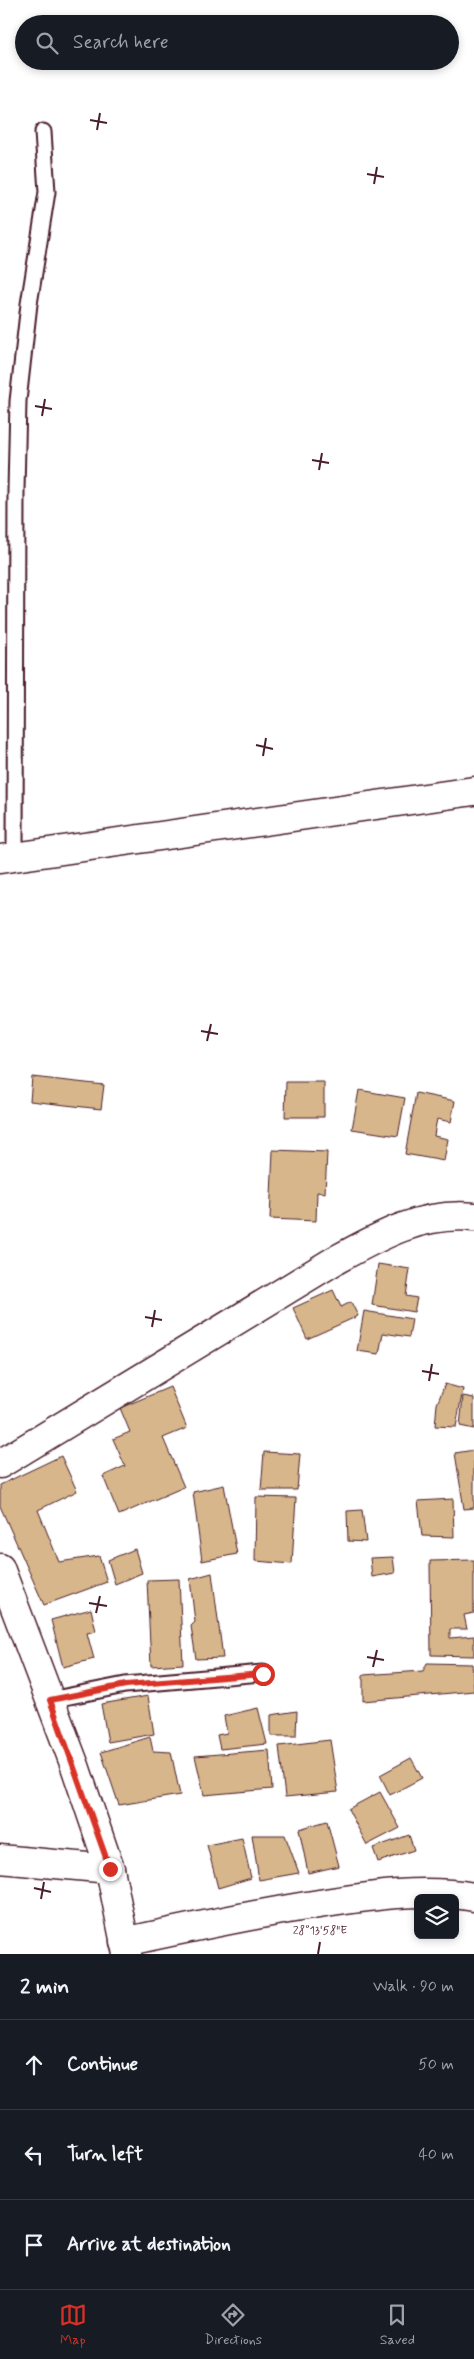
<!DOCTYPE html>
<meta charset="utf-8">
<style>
:root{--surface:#171b24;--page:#20242c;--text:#f1f3f6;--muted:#9ea1a6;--line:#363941;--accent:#d93025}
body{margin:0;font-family:Mynerve,sans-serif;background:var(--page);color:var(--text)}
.controls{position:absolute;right:15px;bottom:15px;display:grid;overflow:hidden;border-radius:8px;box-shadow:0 2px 8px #0003}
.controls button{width:45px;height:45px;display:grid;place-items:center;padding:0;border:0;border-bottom:1px solid var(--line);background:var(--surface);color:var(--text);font:25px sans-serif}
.stop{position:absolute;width:15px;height:15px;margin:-11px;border:4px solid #d93025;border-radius:50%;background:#fff}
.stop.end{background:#d93025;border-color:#fff;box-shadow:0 1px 5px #0008}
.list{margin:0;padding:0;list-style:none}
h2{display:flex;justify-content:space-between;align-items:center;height:65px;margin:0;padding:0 20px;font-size:21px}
h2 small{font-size:16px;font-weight:400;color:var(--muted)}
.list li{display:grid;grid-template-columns:32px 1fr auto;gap:15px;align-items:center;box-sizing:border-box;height:90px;padding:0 20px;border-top:1px solid var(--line)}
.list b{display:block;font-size:19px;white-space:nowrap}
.list em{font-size:16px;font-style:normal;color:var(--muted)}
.icon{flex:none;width:28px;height:28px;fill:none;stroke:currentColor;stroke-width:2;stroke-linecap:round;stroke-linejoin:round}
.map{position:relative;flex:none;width:474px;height:1954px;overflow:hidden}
.search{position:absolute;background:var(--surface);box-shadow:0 2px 8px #0003;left:15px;right:15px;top:15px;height:55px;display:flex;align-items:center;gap:12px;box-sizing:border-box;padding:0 18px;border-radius:28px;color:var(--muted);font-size:19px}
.sheet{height:335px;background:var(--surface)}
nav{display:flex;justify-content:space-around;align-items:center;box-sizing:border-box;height:70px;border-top:1px solid var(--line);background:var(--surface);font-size:14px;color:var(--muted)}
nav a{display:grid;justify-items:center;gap:2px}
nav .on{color:var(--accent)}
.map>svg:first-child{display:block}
.building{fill:#d6b68a;stroke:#4a1f2b}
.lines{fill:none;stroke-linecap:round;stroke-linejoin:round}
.lane-casing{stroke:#4a1f2b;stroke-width:19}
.street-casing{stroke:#4a1f2b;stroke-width:31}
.lane{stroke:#fff;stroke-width:15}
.street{stroke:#fff;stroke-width:28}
.route{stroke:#d93025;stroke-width:6}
.ticks{fill:none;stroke:#4a1f2b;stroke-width:2}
.ticks-label{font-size:12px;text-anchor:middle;fill:#4a1f2b;stroke:#fff;stroke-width:4;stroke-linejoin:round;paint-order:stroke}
</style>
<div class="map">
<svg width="474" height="1954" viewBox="0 0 474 1954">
<rect width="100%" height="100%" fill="#fff"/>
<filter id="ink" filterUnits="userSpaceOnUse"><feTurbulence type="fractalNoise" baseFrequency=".02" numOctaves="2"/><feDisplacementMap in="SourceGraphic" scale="10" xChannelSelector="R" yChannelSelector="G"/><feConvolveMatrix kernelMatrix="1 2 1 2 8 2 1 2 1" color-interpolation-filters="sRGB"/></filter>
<g filter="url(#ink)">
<g class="building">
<polygon points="32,1077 104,1085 101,1109 30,1101"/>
<polygon points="286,1082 324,1082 324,1117 285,1117"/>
<polygon points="359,1090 405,1098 398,1136 352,1129"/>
<polygon points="416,1093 455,1101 451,1122 437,1119 435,1129 434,1136 448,1139 444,1161 405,1154"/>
<polygon points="273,1150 327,1152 325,1193 317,1192 316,1221 270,1219"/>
<polygon points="378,1264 410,1269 406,1296 417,1298 414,1312 372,1305"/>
<polygon points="333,1290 341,1307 351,1302 358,1316 307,1339 293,1308"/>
<polygon points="364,1311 412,1319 409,1337 383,1333 379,1354 357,1351"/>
<polygon points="445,1384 463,1389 456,1427 435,1426 437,1404"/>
<polygon points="170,1387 187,1428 163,1438 184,1487 119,1515 103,1476 125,1466 113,1439 130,1432 120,1408"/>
<polygon points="463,1396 474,1398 474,1429 460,1426"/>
<polygon points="474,1450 474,1508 464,1509 455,1453"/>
<polygon points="264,1452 300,1454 297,1490 261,1490"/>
<polygon points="61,1456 77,1491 38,1510 59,1562 99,1556 107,1582 44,1605 0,1506 0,1485"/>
<polygon points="224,1485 237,1554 202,1561 193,1492"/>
<polygon points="256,1497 296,1498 292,1564 255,1561"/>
<polygon points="453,1499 454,1537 422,1536 418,1501"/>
<polygon points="362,1510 366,1542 348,1541 347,1511"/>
<polygon points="135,1549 142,1573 115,1584 108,1560"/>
<polygon points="393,1557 395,1573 372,1577 370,1558"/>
<polygon points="474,1560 474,1613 464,1615 467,1629 450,1629 450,1638 474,1636 474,1656 431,1655 430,1561"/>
<polygon points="212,1573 223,1658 196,1659 191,1626 195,1622 190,1579"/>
<polygon points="179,1579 183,1664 151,1666 147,1580"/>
<polygon points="91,1609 96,1631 87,1633 94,1659 63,1667 51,1620"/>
<polygon points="427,1663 472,1664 474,1691 363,1701 363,1675 423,1671"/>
<polygon points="148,1696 154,1734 108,1742 101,1704"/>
<polygon points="258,1708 267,1744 220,1749 217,1735 227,1733 224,1716"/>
<polygon points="297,1711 296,1736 271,1736 271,1715"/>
<polygon points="150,1737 153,1751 171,1752 180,1795 119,1805 101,1752"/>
<polygon points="330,1740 338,1792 285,1797 279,1746"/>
<polygon points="269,1750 272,1789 204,1795 195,1756"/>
<polygon points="411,1758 422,1778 390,1795 380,1775"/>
<polygon points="380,1792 400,1828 367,1845 348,1809"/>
<polygon points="327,1821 339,1866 308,1873 299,1829"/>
<polygon points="252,1835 285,1835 299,1873 259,1880"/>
<polygon points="409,1835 414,1850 378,1862 373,1848"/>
<polygon points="242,1838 251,1878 218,1888 207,1845"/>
</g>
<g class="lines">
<defs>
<g id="lane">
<polyline points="15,856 16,490 18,401 29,304 47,192 43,132"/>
<polyline points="50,1700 125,1685 263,1673"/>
</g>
<g id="street">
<polyline points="0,859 474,791"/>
<path d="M0,1464L334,1261C379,1236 421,1212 474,1217"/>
<polyline points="0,1568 75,1766 110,1869 127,1954"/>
<polyline points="0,1859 110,1869"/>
<path d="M124,1942C189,1928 253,1914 319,1904C371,1896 422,1888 474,1897"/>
</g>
</defs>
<use href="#lane" class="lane-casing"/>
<use href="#street" class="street-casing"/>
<use href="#lane" class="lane"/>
<use href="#street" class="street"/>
</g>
</g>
<g class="lines" filter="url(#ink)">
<polyline class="route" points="110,1869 50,1700 126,1685 263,1674"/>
</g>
<path class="ticks" d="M90,120L107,123M97,130L100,113M367,174L384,177M374,184L377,167M35,406L52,409M42,416L45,399M312,460L329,463M319,470L322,453M256,745L273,749M263,756L266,738M201,1031L218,1034M207,1041L211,1024M145,1317L162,1320M152,1327L155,1310M422,1371L439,1374M429,1381L432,1364M89,1603L107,1606M96,1613L100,1596M367,1657L384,1660M373,1667L377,1650M34,1888L51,1892M41,1899L44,1882M318,1954L320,1942"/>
<g class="ticks-label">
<text x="320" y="1934">28°13'58"E</text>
</g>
</svg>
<div class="controls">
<button><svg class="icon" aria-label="layers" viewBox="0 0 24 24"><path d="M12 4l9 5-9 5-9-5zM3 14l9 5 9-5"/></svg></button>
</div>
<div class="stop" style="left:263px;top:1674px"></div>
<div class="stop end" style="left:110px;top:1869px"></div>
<div class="search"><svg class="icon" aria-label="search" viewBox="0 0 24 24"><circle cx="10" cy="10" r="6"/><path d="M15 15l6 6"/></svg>Search here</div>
</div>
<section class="sheet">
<h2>2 min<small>Walk · 90 m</small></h2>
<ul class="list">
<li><svg class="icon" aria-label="ahead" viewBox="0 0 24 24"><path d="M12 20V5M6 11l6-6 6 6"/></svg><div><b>Continue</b></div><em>50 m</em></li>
<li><svg class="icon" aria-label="left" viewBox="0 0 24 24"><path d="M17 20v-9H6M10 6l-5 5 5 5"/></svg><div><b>Turn left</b></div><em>40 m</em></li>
<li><svg class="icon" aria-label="arrive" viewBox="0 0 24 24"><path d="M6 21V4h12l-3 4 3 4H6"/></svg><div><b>Arrive at destination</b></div></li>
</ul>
</section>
<nav>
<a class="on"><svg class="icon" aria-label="map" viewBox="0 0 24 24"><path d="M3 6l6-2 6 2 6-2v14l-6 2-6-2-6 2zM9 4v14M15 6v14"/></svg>Map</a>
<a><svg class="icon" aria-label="directions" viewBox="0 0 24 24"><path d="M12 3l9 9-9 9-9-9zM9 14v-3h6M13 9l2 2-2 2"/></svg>Directions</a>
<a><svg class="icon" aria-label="saved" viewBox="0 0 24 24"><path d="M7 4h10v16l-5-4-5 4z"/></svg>Saved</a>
</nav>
